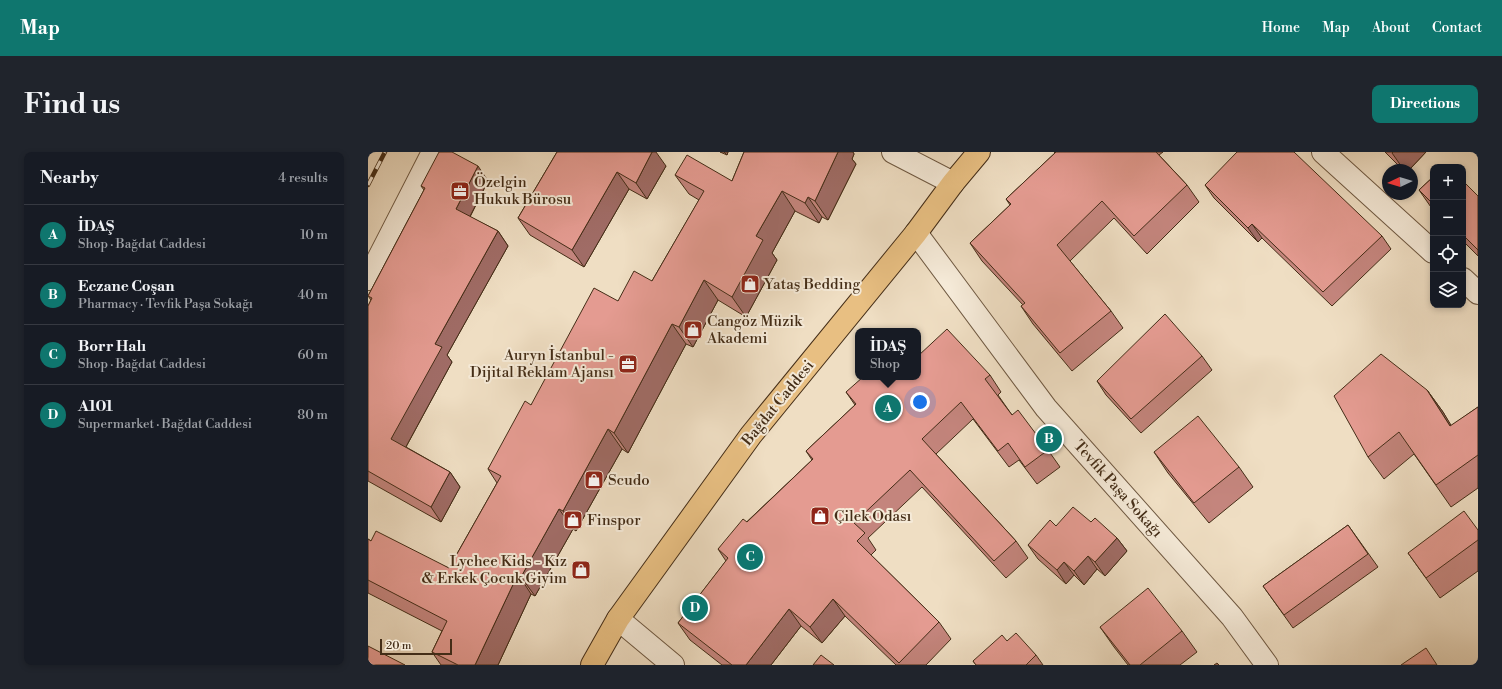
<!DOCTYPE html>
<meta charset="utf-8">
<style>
:root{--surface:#171b24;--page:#20242c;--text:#f1f3f6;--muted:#9ea1a6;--line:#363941;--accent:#0f766e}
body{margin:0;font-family:"Libre Bodoni",serif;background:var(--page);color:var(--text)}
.controls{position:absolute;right:12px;top:12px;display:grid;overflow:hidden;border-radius:8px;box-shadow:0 2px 6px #0003}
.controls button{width:36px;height:36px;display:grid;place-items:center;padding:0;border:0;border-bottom:1px solid var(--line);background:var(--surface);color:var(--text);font:20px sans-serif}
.compass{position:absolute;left:1014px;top:12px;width:36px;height:36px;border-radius:50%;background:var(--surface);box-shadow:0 2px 6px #0003;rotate:266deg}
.scale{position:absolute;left:12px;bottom:10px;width:72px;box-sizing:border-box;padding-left:4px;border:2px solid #442d17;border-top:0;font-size:11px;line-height:14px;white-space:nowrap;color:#442d17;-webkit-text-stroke:3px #f5ead8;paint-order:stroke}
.you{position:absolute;left:552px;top:250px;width:14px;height:14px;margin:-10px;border:3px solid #fff;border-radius:50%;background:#1a73e8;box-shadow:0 0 0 6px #1a73e833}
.badge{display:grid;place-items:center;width:26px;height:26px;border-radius:50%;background:var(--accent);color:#fff;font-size:13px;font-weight:700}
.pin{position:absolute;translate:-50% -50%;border:2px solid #fff;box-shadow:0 1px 4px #0006}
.popup{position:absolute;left:487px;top:176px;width:66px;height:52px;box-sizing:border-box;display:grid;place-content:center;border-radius:8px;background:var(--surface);filter:drop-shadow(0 1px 3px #0005);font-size:13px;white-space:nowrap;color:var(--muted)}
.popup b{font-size:15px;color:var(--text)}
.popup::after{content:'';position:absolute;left:50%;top:100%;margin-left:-8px;border:8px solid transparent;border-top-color:var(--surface)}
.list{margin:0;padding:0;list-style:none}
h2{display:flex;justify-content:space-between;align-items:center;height:52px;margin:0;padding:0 16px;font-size:17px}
h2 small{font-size:13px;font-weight:400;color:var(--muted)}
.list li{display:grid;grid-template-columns:26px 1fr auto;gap:12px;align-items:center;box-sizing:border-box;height:60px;padding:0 16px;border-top:1px solid var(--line)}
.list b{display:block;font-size:15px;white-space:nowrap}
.list p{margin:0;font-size:13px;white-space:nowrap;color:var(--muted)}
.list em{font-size:13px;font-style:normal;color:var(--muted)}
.icon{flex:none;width:22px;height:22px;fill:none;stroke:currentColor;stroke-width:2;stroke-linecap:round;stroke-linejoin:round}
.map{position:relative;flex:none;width:1110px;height:513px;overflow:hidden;border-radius:8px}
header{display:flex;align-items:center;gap:24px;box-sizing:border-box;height:56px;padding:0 20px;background:var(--accent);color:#fff}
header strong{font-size:19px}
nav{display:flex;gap:22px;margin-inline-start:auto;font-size:14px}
.intro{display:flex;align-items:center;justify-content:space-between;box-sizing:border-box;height:96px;padding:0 24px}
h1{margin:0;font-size:28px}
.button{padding:10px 18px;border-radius:8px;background:var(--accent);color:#fff;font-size:14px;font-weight:700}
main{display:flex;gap:24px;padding:0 24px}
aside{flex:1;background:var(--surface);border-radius:8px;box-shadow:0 2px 6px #0003}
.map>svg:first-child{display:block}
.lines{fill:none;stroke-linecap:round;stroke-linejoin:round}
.minor-casing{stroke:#6f5942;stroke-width:24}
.major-casing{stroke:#442d17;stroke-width:24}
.minor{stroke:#f5ead8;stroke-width:22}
.major{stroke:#e8bf82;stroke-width:22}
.rail-casing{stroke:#442d17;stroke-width:4.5}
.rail{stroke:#f5ead8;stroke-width:3;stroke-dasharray:9;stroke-linecap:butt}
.wall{fill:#c4857d;stroke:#442d17}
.shaded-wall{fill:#a06c66;stroke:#442d17}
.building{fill:#e49b91;stroke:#442d17}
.labels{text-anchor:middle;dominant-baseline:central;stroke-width:4;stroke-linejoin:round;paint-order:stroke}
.poi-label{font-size:15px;fill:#442d17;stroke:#f5ead8;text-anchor:start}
.street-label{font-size:15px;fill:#442d17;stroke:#f5ead8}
</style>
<header>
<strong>Map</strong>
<nav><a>Home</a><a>Map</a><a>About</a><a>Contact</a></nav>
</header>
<div class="intro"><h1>Find us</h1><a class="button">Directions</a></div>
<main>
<aside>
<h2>Nearby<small>4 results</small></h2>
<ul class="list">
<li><span class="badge">A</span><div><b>İDAŞ</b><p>Shop · Bağdat Caddesi</p></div><em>10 m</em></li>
<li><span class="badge">B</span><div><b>Eczane Coşan</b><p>Pharmacy · Tevfik Paşa Sokağı</p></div><em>40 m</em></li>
<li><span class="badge">C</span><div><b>Borr Halı</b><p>Shop · Bağdat Caddesi</p></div><em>60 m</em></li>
<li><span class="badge">D</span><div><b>A101</b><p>Supermarket · Bağdat Caddesi</p></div><em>80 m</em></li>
</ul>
</aside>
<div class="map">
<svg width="1110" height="513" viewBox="0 0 1110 513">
<rect width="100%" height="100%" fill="#efdec3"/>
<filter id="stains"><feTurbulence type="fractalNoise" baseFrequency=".005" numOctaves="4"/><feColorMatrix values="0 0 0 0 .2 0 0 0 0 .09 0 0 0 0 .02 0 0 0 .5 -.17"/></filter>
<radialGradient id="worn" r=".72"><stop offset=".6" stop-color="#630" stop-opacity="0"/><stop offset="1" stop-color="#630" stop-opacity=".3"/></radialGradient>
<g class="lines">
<defs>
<g id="minor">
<polyline points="525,0 585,31"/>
<polyline points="955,0 1065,100"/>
<polyline points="548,81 678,256 864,465 899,513"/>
<polyline points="0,127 65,0"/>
<polyline points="1095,127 1110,141"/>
<polyline points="250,467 305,513"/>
</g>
<polyline id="major" points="224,513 250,467 383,283 548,81 585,31 611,0"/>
</defs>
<use href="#minor" class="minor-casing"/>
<use href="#major" class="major-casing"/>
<use href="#minor" class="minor"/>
<use href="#major" class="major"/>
<defs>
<g id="rail">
<polyline points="0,1 0,0"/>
<polyline points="0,33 17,0"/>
</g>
</defs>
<use href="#rail" class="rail-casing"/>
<use href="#rail" class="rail"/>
</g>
<g class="wall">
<polygon points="189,0 298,14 279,47 261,37 216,115 162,83 150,66"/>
<polygon points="352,0 360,0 359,3"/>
<polygon points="376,0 485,0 486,2 484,7 488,12 460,68 454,65 451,71 427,59 404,101 409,108 378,165 350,148 325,195 318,192 260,301 254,297 208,379 205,377 167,444 163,442 130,513 73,513 64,500 74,479 0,441 0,387 3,389 81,416 129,331 120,317 163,253 250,149 284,129 331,48 321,42 307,23 364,29"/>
<polygon points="686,0 795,0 791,3 819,33 831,50 779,102 746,66 702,109 743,159 755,176 704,219 665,172 653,154 655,153 614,109 602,91 642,53 638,47 687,1"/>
<polygon points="1017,0 1058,0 1041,18 1035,18"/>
<polygon points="1065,25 1065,58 1051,38"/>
<polygon points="120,29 102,65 130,79 140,94 79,203 84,210 38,295 82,320 92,335 73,370 0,329 0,154 3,148 0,144 56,38 53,34"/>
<polygon points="1095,29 1110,44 1110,104 1095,89"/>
<polygon points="837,33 1014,84 1023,97 964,154 894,86 890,90 846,46"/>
<polygon points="834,204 844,218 773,281 738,243 729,229"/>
<polygon points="622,223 633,240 630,243 644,263 680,298 692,315 669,332 651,308 641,315 605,267 568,302 648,389 660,406 638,426 554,335 500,386 508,398 503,403 571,470 583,487 558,513 528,513 477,464 454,491 433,474 403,513 354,513 322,488 310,471 358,409 350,397 444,308 438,299 487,253 478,240"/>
<polygon points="1059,238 1075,260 1083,274 1110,255 1110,336 1083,355 1046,302 1016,327 1000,305"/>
<polygon points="786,300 871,315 885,335 841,371 800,321"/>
<polygon points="723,370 749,386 759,399 737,424 729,417 716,433 706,423 698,432 670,407 660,393 688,374"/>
<polygon points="980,373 1010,415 925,476 895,434"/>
<polygon points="1110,378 1110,419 1072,446 1040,401"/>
<polygon points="732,475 814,479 829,500 812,513 760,513 746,495"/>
<polygon points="639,489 668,503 675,513 608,513 605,509"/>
</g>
<g class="shaded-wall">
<polygon points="284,0 288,0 298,14 279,47 268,31"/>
<polygon points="356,0 360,0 359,3"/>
<polygon points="470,0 485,0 486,2 484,7 488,12 460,68 447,49"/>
<polygon points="1025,0 1058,0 1041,18 1036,18 1024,1"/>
<polygon points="110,14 120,29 98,72 88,57"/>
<polygon points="249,20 261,37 216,115 204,98"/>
<polygon points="414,39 427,59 404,101 409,108 378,165 364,145 388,84"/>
<polygon points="440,45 454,65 451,71 437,51"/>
<polygon points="884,72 894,86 890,90 880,76"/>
<polygon points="130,79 140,94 79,203 84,210 34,302 23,287 67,192"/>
<polygon points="336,128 350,148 325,195 311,175"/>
<polygon points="304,172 318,192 260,301 246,281"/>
<polygon points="1059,238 1075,260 1097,296 1082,274"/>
<polygon points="240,277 254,297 208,379 195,359"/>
<polygon points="82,320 92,335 73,370 63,355"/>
<polygon points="191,357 205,377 167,444 153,425"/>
<polygon points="749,386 759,399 737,424 727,410"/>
<polygon points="720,404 729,417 716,433 706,419"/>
<polygon points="696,410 706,423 698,432 689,418"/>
<polygon points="150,422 163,442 130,513 107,513"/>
<polygon points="465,447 477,464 454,491 442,475"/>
<polygon points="421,457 433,474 403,513 378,513"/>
</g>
<g class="building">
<polygon points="71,0 84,0 110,14 88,57 130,79 67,192 74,195 23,287 82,320 63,355 0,319 0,154 4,146 0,144 57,36 53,34"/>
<polygon points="189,0 284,0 268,31 249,20 204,98 150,66"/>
<polygon points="376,0 470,0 447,49 440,45 437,51 414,39 388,84 395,88 364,145 336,128 311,175 304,172 246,281 240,277 195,359 191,357 153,425 150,422 107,513 90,513 64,500 79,469 0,428 0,387 3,389 8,379 81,416 133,324 120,317 157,249 163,253 226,136 250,149 266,119 284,129 336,39 307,23 319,3 364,29"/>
<polygon points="688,0 788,0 819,33 766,84 734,49 689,93 743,159 692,201 653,154 657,151 602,91 643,52 638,47"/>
<polygon points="869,0 926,0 1014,84 955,140 884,72 880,76 837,33"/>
<polygon points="1078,12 1081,15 1075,15"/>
<polygon points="1065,25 1065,52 1051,38"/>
<polygon points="1095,29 1110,44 1110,98 1095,83"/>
<polygon points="797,162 834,204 763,267 729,229"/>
<polygon points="579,177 622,223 617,227 644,263 650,258 680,298 657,315 640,291 630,299 593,250 554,287 648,389 626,409 542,318 486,371 497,381 489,389 571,470 531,511 465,447 442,475 421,457 378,513 364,513 310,471 360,406 350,397 375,367 379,370 445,307 438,299 488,252 478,240 495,225 550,225 550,204"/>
<polygon points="1013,202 1059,238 1082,274 1110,255 1110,303 1068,333 1031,280 1000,305 966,244"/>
<polygon points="830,264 871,315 826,351 786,300"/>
<polygon points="705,355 723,370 727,366 749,386 727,410 720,404 706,419 696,410 689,418 660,393 682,368 688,374"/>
<polygon points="1096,359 1110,378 1110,388 1058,426 1040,401"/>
<polygon points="980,373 1000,402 916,463 895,434"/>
<polygon points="780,436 814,479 772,513 762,513 732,475"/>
<polygon points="648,481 668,503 658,513 608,513 605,509 634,483 639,489"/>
<polygon points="0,494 37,513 0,513"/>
<polygon points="1058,496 1069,513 1033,513"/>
<polygon points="453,503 466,513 445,513"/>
<polygon points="849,511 851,513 846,513"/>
</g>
<defs>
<symbol id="office-square" viewBox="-11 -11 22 22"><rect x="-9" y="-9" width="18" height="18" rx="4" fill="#8f2418" stroke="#f5ead8"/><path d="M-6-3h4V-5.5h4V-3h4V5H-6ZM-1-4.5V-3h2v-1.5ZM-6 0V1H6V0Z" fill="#fff"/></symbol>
<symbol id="shop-square" viewBox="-11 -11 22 22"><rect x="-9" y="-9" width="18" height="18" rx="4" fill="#8f2418" stroke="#f5ead8"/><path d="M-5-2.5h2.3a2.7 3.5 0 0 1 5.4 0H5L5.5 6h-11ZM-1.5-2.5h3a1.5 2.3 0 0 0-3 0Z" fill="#fff"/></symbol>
</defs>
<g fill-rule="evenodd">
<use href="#office-square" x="81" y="28" width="22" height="22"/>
<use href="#shop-square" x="371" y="121" width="22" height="22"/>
<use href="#shop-square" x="314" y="167" width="22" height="22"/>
<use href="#office-square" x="249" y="201" width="22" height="22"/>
<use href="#shop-square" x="215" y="317" width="22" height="22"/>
<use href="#shop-square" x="441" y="353" width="22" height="22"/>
<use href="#shop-square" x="194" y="357" width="22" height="22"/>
<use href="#shop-square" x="202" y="407" width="22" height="22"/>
</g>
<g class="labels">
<g class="poi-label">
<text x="106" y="30">Özelgin<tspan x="106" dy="17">Hukuk Bürosu</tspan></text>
<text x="396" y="132">Yataş Bedding</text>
<text x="339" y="169">Cangöz Müzik<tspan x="339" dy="17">Akademi</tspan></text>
<text x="246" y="203" text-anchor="end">Auryn İstanbul -<tspan x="246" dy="17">Dijital Reklam Ajansı</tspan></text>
<text x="240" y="328">Scudo</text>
<text x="466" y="364">Çilek Odası</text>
<text x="219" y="368">Finspor</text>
<text x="199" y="409" text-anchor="end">Lychee Kids - Kız<tspan x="199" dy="17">&amp; Erkek Çocuk Giyim</tspan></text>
</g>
<g class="street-label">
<text transform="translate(410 251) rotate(-51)">Bağdat Caddesi</text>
<text transform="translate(750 337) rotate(48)">Tevfik Paşa Sokağı</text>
</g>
</g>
<rect width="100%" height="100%" filter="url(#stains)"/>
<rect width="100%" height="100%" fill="url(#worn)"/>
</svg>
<div class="controls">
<button>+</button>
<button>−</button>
<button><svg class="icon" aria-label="locate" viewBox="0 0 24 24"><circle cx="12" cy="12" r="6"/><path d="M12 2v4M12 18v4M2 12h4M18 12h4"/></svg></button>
<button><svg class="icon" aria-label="layers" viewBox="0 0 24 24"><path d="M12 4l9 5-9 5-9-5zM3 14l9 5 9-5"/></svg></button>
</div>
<svg class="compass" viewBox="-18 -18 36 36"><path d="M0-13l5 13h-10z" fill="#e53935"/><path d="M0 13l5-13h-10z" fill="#9ea1a6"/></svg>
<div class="scale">20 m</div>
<div class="you"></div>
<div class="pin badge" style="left:520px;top:256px">A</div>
<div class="popup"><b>İDAŞ</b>Shop</div>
<div class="pin badge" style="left:681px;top:287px">B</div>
<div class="pin badge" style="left:382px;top:405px">C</div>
<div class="pin badge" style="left:327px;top:456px">D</div>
</div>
</main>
